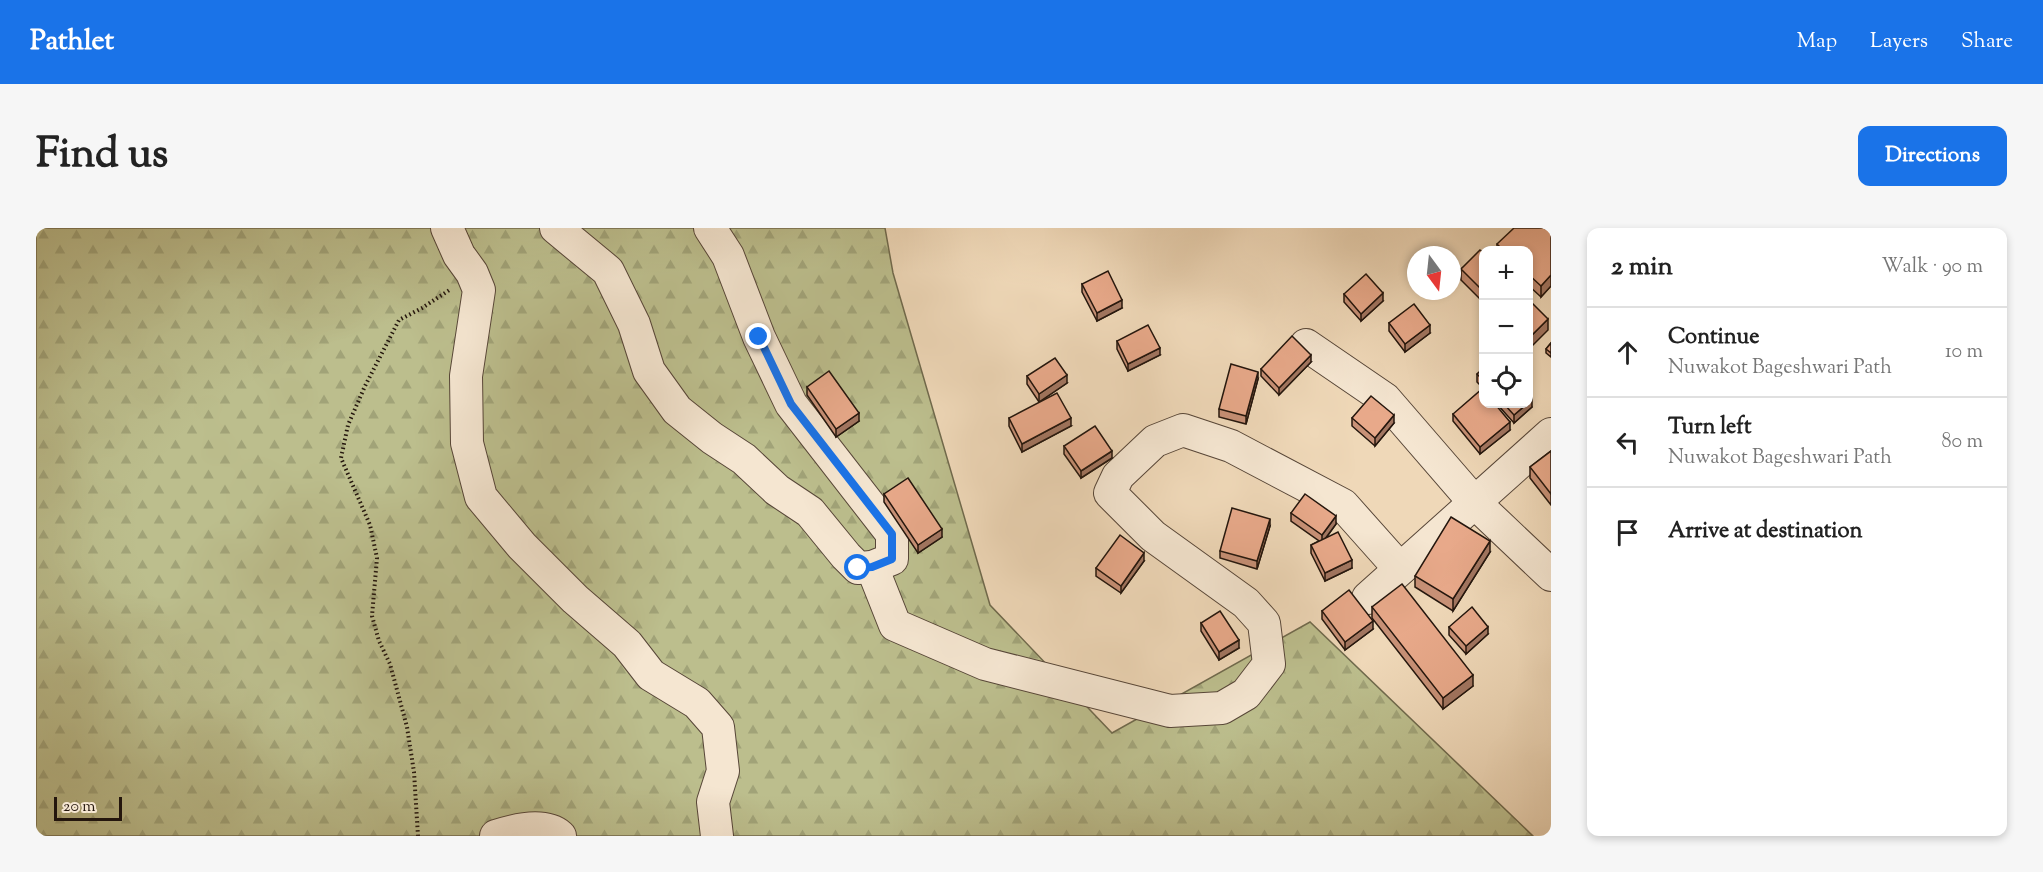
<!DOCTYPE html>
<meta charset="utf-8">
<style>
:root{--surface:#fff;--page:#f6f6f6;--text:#222;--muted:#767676;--line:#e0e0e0;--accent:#1a73e8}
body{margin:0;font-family:"Sorts Mill Goudy",serif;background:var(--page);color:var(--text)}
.controls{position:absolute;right:18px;top:18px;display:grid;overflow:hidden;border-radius:12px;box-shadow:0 3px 9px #0003}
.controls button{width:54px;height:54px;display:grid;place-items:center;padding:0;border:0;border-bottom:2px solid var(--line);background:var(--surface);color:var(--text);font:30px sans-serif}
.compass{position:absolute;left:1371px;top:18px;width:54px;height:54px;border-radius:50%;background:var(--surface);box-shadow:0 3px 9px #0003;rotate:165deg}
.scale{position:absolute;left:18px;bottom:15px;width:68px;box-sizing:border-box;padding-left:6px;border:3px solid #24160d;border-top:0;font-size:16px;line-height:21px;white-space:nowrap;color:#24160d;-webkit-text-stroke:4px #f5e6d1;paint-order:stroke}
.stop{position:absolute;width:18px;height:18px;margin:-14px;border:4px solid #1a73e8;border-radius:50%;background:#fff}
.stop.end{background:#1a73e8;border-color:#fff;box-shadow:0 2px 6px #0008}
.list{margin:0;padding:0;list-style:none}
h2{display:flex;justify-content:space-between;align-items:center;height:78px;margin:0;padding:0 24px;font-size:26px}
h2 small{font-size:20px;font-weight:400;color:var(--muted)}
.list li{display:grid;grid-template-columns:39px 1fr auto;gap:18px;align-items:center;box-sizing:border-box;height:90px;padding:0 24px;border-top:2px solid var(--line)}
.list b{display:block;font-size:22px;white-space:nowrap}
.list p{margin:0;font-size:20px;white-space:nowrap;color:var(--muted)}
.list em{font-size:20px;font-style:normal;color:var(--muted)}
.icon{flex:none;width:33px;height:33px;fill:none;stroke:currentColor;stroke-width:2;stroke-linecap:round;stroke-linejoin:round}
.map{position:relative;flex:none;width:1515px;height:608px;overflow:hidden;border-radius:12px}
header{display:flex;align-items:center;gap:36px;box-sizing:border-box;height:84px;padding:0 30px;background:var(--accent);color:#fff}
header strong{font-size:28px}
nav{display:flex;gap:33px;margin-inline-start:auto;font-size:21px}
.intro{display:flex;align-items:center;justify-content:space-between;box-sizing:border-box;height:144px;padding:0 36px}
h1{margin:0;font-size:42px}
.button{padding:15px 27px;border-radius:12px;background:var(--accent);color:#fff;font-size:21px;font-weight:700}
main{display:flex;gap:36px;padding:0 36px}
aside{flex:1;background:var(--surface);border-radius:12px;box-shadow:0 3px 9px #0003}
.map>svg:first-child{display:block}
.forest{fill:url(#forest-firs);stroke:#706a4d;stroke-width:1.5}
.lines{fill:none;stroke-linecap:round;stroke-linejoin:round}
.minor-casing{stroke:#574638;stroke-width:34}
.path{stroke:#24160d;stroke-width:4;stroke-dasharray:1.5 3;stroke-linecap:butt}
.minor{stroke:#f5e6d1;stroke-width:32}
.wall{fill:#c89177;stroke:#24160d;stroke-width:1.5}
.shaded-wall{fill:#a27661;stroke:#24160d;stroke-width:1.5}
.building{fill:#e8a98a;stroke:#24160d;stroke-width:1.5}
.route{stroke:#1a73e8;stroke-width:8}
</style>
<header>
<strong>Pathlet</strong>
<nav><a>Map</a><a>Layers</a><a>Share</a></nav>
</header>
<div class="intro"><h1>Find us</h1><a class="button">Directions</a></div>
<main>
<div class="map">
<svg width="1515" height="608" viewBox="0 0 1515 608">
<defs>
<pattern id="forest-firs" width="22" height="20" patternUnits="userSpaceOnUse" patternTransform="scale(1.5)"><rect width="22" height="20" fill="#bcbe8d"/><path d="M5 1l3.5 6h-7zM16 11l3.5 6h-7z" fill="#a1a378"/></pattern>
</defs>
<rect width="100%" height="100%" fill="#efd8b8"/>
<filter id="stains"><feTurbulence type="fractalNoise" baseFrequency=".00333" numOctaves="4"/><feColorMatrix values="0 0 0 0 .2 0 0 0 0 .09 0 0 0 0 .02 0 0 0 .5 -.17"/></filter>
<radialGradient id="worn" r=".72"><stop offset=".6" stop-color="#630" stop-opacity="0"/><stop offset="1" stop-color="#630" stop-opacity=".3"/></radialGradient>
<polygon class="forest" points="0,0 849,0 857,45 954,377 1076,505 1274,394 1497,608 0,608"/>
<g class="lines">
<defs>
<g id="minor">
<polyline points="411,0 423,27 436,45 443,62 430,148 431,215 445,269 486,318 539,371 591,416 615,447 661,475 682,499 687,543 677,574 681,608"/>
<polyline points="520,0 572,43 598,96 613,143 641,182 676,210 708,231 741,262 774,284 810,328 822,340 836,339 856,331 856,306 755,176 723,109 692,28 674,0"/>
<polyline points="1270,117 1349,171 1439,275 1515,347"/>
<polyline points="836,339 859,397 949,436 1134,483 1186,480 1210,466 1233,436 1228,395 1210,375 1117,308 1074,265 1082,248 1119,213 1147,202 1195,218 1307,277 1364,341"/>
<polyline points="1332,370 1515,206"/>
<path d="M460,608C478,602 508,594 524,608"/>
</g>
</defs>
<use href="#minor" class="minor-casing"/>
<polyline class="path" points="382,608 378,544 371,499 354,436 343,413 336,388 341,330 334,297 305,230 312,197 329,158 363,92 386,80 415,61"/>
<use href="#minor" class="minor"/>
</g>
<g class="wall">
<polygon points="1515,0 1515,58 1505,69 1492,57 1492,22 1461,22 1461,16"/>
<polygon points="1448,25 1448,75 1425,52 1425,41"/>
<polygon points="1046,56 1086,80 1061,93 1046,64"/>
<polygon points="1308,66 1347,73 1325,93 1308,74"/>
<polygon points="1353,95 1394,105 1369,124 1353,103"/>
<polygon points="1081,113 1124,127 1092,143 1081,121"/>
<polygon points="1515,115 1515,129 1510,125 1510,121"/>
<polygon points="1275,134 1243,167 1225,148 1225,141"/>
<polygon points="1448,140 1448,161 1441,154 1441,146"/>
<polygon points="991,148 1031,155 1003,174 991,156"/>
<polygon points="1222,151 1210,196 1183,189 1183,181"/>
<polygon points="771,159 823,193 800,209 771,167"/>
<polygon points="1461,176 1492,176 1496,179 1478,195"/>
<polygon points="1417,186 1474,202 1444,226 1417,193"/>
<polygon points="973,190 1035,198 986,224 973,198"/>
<polygon points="1316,190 1358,195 1339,218 1316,198"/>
<polygon points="1028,218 1076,230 1045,250 1028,226"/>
<polygon points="1515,223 1515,277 1494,250 1494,239"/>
<polygon points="848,266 906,309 882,325 848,274"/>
<polygon points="1255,285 1300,296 1290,310 1316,340 1289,353 1275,325 1275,317 1283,313 1255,293"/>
<polygon points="1234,298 1221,341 1184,330 1184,323"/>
<polygon points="1454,324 1417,383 1379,359 1379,348"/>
<polygon points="1108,333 1085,365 1060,348 1060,340"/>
<polygon points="1336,379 1437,458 1407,481 1336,390"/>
<polygon points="1286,383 1337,401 1309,422 1286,391"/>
<polygon points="1165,395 1203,420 1183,432 1165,403"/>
<polygon points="1413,399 1452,406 1430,426 1413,407"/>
</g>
<g class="shaded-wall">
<polygon points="1515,47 1515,58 1505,69 1505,58"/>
<polygon points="1347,65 1347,73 1325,93 1325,86"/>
<polygon points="1086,72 1086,80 1061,93 1061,85"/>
<polygon points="1512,91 1512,102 1493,121 1493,110"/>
<polygon points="1394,97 1394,105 1369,124 1369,116"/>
<polygon points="1124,120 1124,127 1092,143 1092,136"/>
<polygon points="1275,127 1275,134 1243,167 1243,160"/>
<polygon points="1222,144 1222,151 1210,196 1210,188"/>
<polygon points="1031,147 1031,155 1003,174 1003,166"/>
<polygon points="1496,171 1496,179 1478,195 1478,187 1491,176 1492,176"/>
<polygon points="823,185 823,193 800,209 800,201"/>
<polygon points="1358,187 1358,195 1339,218 1339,210"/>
<polygon points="1035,190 1035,198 986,224 986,216"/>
<polygon points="1474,194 1474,202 1444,226 1444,219"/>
<polygon points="1076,223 1076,230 1045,250 1045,243"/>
<polygon points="1300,288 1300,296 1286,315 1286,307"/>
<polygon points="1234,291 1234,298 1221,341 1221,333"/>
<polygon points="906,301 906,309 882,325 882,317"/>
<polygon points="1454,313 1454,324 1417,383 1417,371"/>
<polygon points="1108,325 1108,333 1085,365 1085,358"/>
<polygon points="1316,332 1316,340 1289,353 1289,345"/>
<polygon points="1337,393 1337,401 1309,422 1309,414"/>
<polygon points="1452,399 1452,406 1430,426 1430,418"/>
<polygon points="1203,412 1203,420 1183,432 1183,424"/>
<polygon points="1437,447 1437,458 1407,481 1407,470"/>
</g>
<g class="building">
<polygon points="1478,0 1515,0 1515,47 1505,58 1492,46 1492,22 1467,22 1461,16"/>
<polygon points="1444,22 1448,25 1448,64 1425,41"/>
<polygon points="1072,43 1086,72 1061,85 1046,56"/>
<polygon points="1330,46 1347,65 1325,86 1308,66"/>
<polygon points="1492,71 1512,91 1493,110 1492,110"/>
<polygon points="1378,76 1394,97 1369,116 1353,95"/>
<polygon points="1112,97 1124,120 1092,136 1081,113"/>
<polygon points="1256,108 1275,127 1243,160 1225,141"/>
<polygon points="1515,115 1515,125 1510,121"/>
<polygon points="1019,130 1031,147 1003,166 991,148"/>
<polygon points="1195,136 1222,144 1210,188 1183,181"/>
<polygon points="1448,140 1448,153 1441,146"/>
<polygon points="793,143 823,185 800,201 771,159"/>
<polygon points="1446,161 1448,162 1448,176 1459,176 1474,194 1444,219 1417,186"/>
<polygon points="1021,165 1035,190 986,216 973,190"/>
<polygon points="1492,167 1496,171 1492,174"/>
<polygon points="1335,168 1358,187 1339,210 1316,190"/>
<polygon points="1468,176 1491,176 1478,187"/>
<polygon points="1059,198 1076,223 1045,243 1028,218"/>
<polygon points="1515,223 1515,266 1494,239"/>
<polygon points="872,250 906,301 882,317 848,266"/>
<polygon points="1269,266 1300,288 1286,307 1255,285"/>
<polygon points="1196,280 1234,291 1221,333 1184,323"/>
<polygon points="1415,289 1454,313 1417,371 1379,348"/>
<polygon points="1302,304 1316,332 1289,345 1275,317"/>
<polygon points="1084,307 1108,325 1085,358 1060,340"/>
<polygon points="1366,356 1437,447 1407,470 1336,379"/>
<polygon points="1313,362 1337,393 1309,414 1286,383"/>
<polygon points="1436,379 1452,399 1430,418 1413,399"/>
<polygon points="1184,383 1203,412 1183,424 1165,395"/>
</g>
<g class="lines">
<polyline class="route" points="723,109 755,176 856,306 856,331 836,339 822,340"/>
</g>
<rect width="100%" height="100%" filter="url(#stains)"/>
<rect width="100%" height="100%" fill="url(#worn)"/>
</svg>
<div class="controls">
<button>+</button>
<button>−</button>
<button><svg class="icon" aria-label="locate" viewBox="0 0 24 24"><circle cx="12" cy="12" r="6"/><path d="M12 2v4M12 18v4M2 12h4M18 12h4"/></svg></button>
</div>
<svg class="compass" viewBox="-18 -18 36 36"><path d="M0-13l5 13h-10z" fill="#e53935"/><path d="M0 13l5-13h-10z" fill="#767676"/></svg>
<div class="scale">20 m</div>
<div class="stop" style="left:822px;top:340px"></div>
<div class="stop end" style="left:723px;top:109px"></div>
</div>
<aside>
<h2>2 min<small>Walk · 90 m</small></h2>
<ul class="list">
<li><svg class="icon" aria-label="ahead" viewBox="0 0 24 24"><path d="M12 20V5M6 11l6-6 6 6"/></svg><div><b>Continue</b><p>Nuwakot Bageshwari Path</p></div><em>10 m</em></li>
<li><svg class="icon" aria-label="left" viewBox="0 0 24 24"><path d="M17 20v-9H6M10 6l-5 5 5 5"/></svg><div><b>Turn left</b><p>Nuwakot Bageshwari Path</p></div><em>80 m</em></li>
<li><svg class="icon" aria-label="arrive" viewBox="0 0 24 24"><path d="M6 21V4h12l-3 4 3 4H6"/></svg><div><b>Arrive at destination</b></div></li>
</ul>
</aside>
</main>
